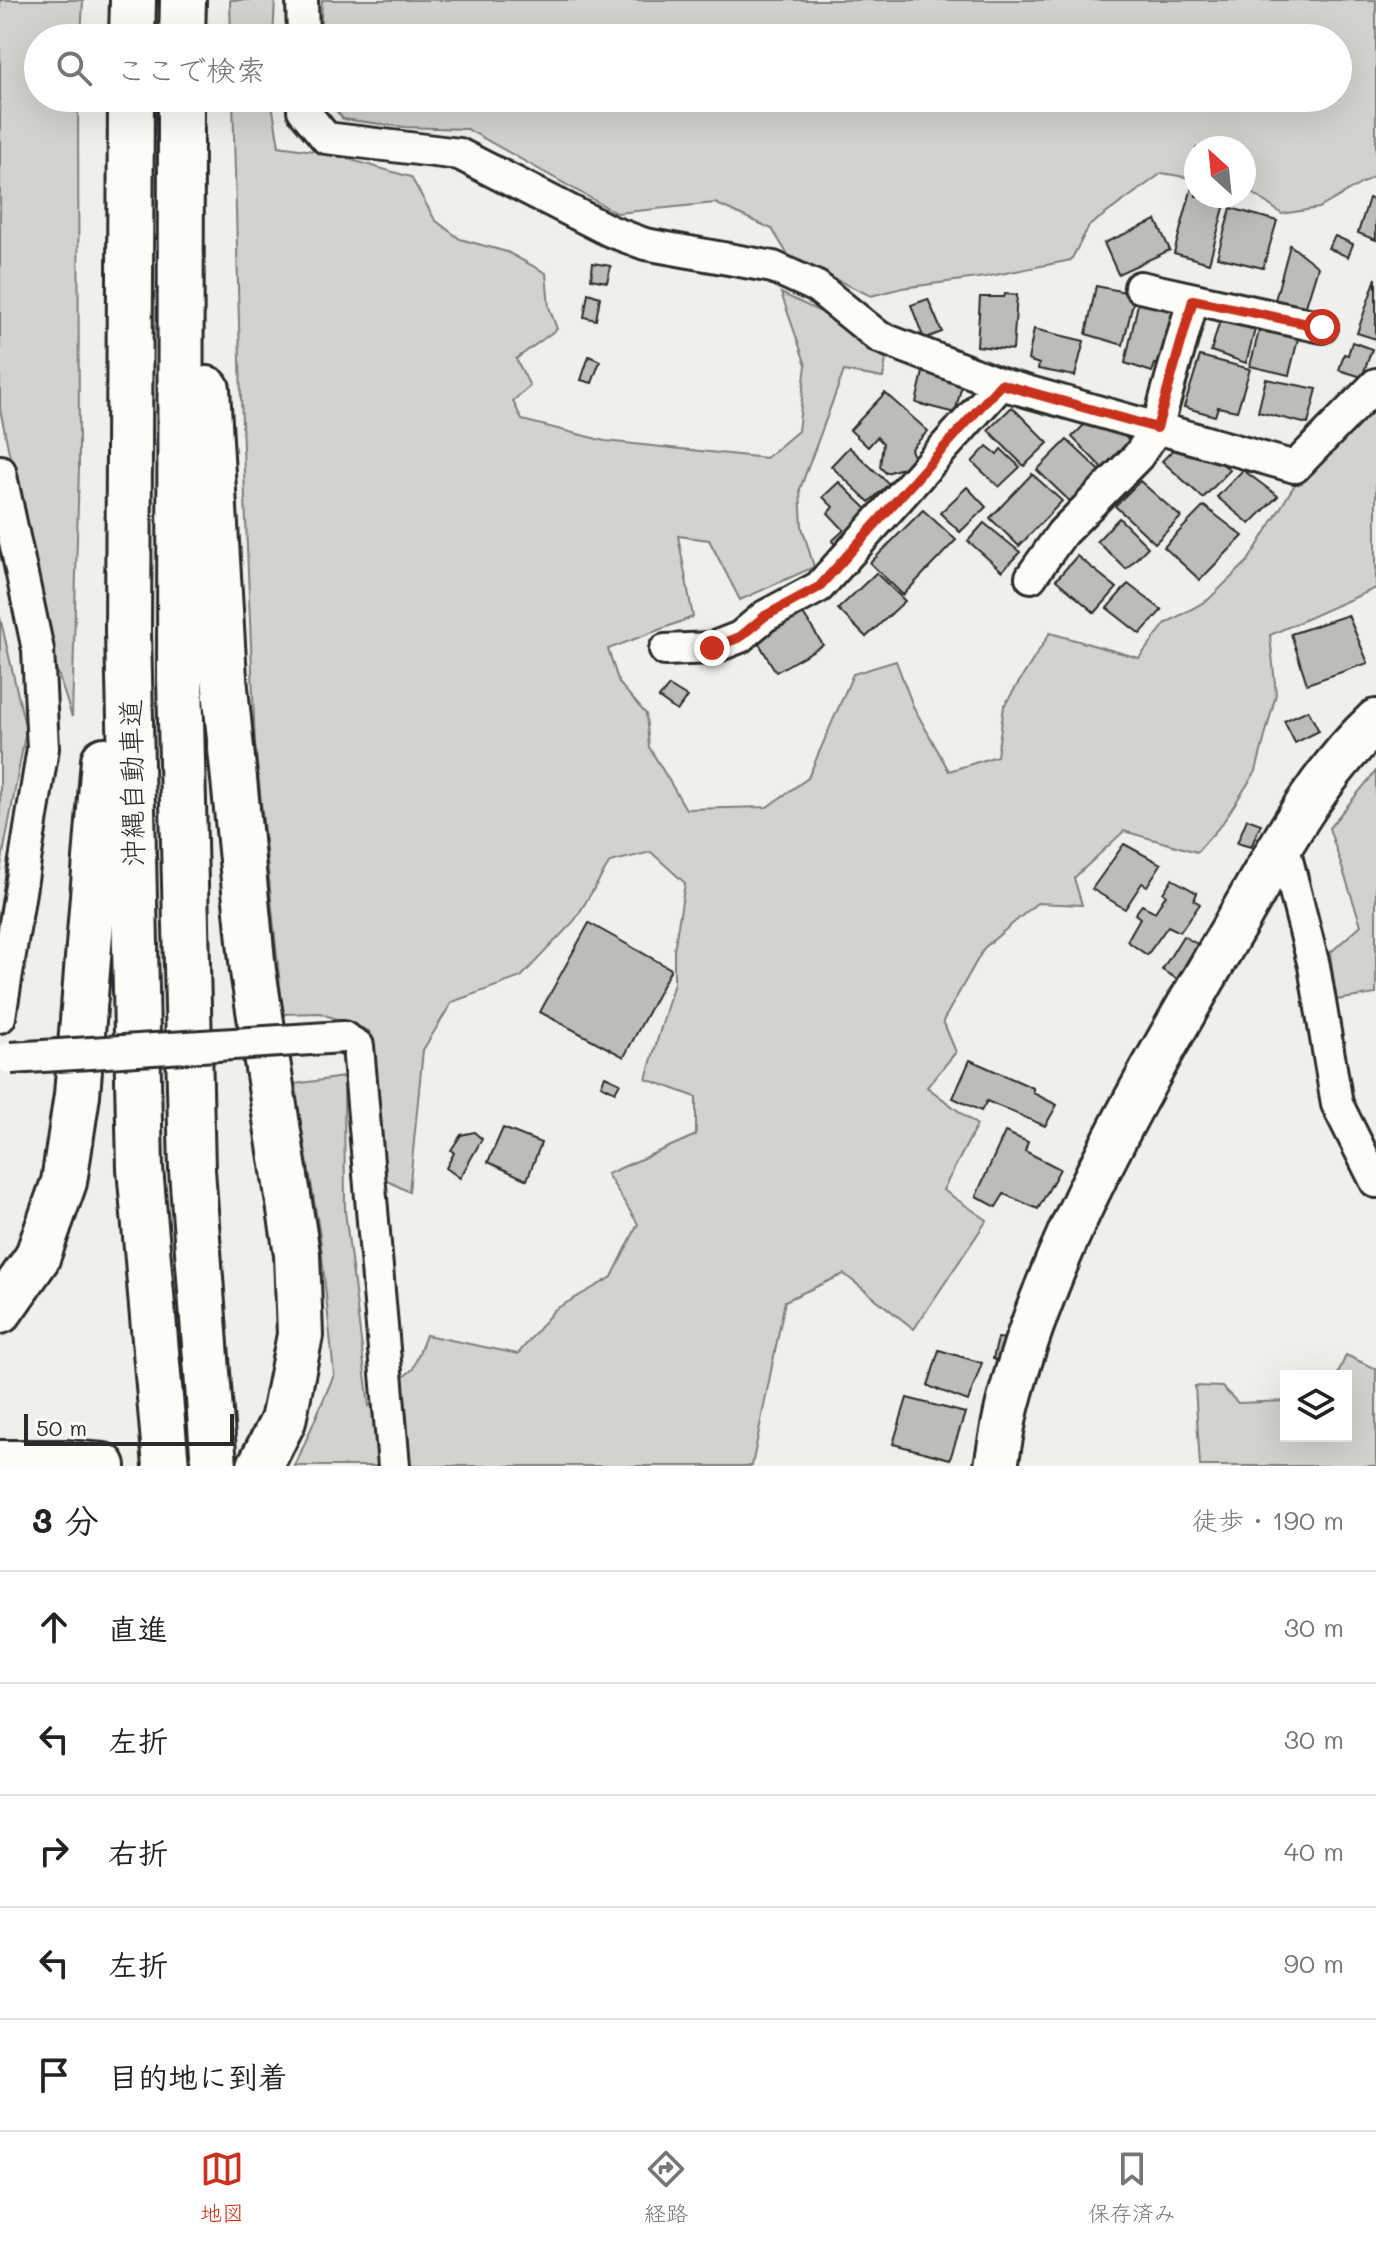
<!DOCTYPE html>
<html lang="ja">
<meta charset="utf-8">
<style>
:root{--surface:#fff;--page:#f2f2f2;--text:#222;--muted:#767676;--line:#e0e0e0;--accent:#c8321e}
body{margin:0;font-family:Mali,"Klee One",sans-serif;background:var(--page);color:var(--text)}
.controls{position:absolute;right:24px;bottom:24px;display:grid;overflow:hidden;border-radius:0px;box-shadow:0 8px 32px #0002}
.controls button{width:72px;height:72px;display:grid;place-items:center;padding:0;border:0;border-bottom:2px solid var(--line);background:var(--surface);color:var(--text);font:40px sans-serif}
.compass{position:absolute;left:1184px;top:136px;width:72px;height:72px;border-radius:50%;background:var(--surface);box-shadow:0 8px 32px #0002;rotate:333deg}
.scale{position:absolute;left:24px;bottom:20px;width:210px;box-sizing:border-box;padding-left:8px;border:4px solid #2b2b2b;border-top:0;font-size:22px;line-height:28px;white-space:nowrap;color:#2b2b2b;-webkit-text-stroke:6px #fdfcf7;paint-order:stroke}
.stop{position:absolute;width:24px;height:24px;margin:-18px;border:6px solid #c8321e;border-radius:50%;background:#fff}
.stop.end{background:#c8321e;border-color:#fff;box-shadow:0 2px 8px #0008}
.list{margin:0;padding:0;list-style:none}
h2{display:flex;justify-content:space-between;align-items:center;height:104px;margin:0;padding:0 32px;font-size:34px}
h2 small{font-size:26px;font-weight:400;color:var(--muted)}
.list li{display:grid;grid-template-columns:52px 1fr auto;gap:24px;align-items:center;box-sizing:border-box;height:112px;padding:0 32px;border-top:2px solid var(--line)}
.list b{display:block;font-size:30px;white-space:nowrap}
.list em{font-size:26px;font-style:normal;color:var(--muted)}
.icon{flex:none;width:44px;height:44px;fill:none;stroke:currentColor;stroke-width:2;stroke-linecap:round;stroke-linejoin:round}
.map{position:relative;flex:none;width:1376px;height:1466px;overflow:hidden}
.search{position:absolute;background:var(--surface);box-shadow:0 8px 32px #0002;left:24px;right:24px;top:24px;height:88px;display:flex;align-items:center;gap:20px;box-sizing:border-box;padding:0 28px;border-radius:44px;color:var(--muted);font-size:30px}
.sheet{height:664px;background:var(--surface)}
nav{display:flex;justify-content:space-around;align-items:center;box-sizing:border-box;height:112px;border-top:2px solid var(--line);background:var(--surface);font-size:22px;color:var(--muted)}
nav a{display:grid;justify-items:center;gap:4px}
nav .on{color:var(--accent)}
.map>svg:first-child{display:block}
.green{fill:#d3d2cf;stroke:#7f7e7d;stroke-width:2}
.building{fill:#bdbcb8;stroke:#2b2b2b;stroke-width:2}
.lines{fill:none;stroke-linecap:round;stroke-linejoin:round}
.street-casing{stroke:#2b2b2b;stroke-width:36}
.secondary-casing{stroke:#2b2b2b;stroke-width:48}
.highway-casing{stroke:#2b2b2b;stroke-width:50}
.street{stroke:#fdfcf7;stroke-width:30}
.secondary{stroke:#fdfcf7;stroke-width:42}
.highway{stroke:#fdfcf7;stroke-width:44}
.street-bridge-casing{stroke:#2b2b2b;stroke-width:36;stroke-linecap:butt}
.street-bridge{stroke:#fdfcf7;stroke-width:30}
.route{stroke:#c8321e;stroke-width:10}
.labels{text-anchor:middle;dominant-baseline:central;stroke-width:7;stroke-linejoin:round;paint-order:stroke}
.street-label{font-size:28px;fill:#2b2b2b;stroke:#fdfcf7}
</style>
<div class="map">
<svg width="1376" height="1466" viewBox="0 0 1376 1466">
<rect width="100%" height="100%" fill="#f0efeb"/>
<filter id="ink" filterUnits="userSpaceOnUse"><feTurbulence type="fractalNoise" baseFrequency=".0125" numOctaves="2"/><feDisplacementMap in="SourceGraphic" scale="16" xChannelSelector="R" yChannelSelector="G"/><feConvolveMatrix kernelMatrix="1 2 1 2 8 2 1 2 1" color-interpolation-filters="sRGB"/></filter>
<g filter="url(#ink)">
<g class="green">
<polygon points="0,0 83,0 81,38 38,38 38,98 78,98 79,467 72,717 49,646 0,409"/>
<polygon points="230,0 275,0 273,38 231,38"/>
<polygon points="322,0 1376,0 1376,175 1319,208 1282,214 1244,187 1244,148 1196,148 1196,179 1162,173 1089,226 1071,260 985,277 902,288 871,296 790,258 772,229 715,203 617,213 467,129 404,127 343,119 326,98 1338,98 1338,38 320,38"/>
<polygon points="233,98 271,98 279,146 327,153 411,177 435,220 460,239 507,252 546,273 549,307 557,329 516,359 530,386 513,401 522,420 605,441 766,458 798,431 806,365 781,293 827,315 886,359 883,378 844,371 800,489 802,527 814,567 740,600 709,540 678,536 693,617 608,649 619,683 646,714 649,747 686,809 767,807 808,778 853,674 896,661 913,706 949,771 997,756 1004,706 1050,633 1139,658 1166,623 1208,600 1248,561 1297,481 1373,412 1376,415 1376,588 1270,635 1276,694 1256,771 1222,824 1197,852 1124,831 1074,878 1082,905 1037,903 984,948 943,1021 956,1052 927,1087 977,1125 943,1190 987,1220 914,1329 844,1274 785,1301 752,1466 295,1466 334,1375 320,1236 294,1084 344,1077 345,1211 369,1406 413,1369 426,1335 518,1354 554,1310 612,1277 638,1224 607,1174 696,1135 696,1097 646,1079 674,983 674,950 685,883 651,852 610,862 575,920 521,977 452,1002 423,1050 409,1192 384,1179 369,1031 320,1013 283,1014 255,744 241,398"/>
<polygon points="0,617 26,730 0,871"/>
<polygon points="1376,771 1376,994 1336,1000 1330,953 1361,925 1329,828"/>
<polygon points="1346,1355 1376,1369 1376,1466 1200,1466 1195,1386 1222,1387 1238,1403 1286,1401 1286,1436 1346,1436 1346,1376 1337,1376"/>
</g>
<g class="building">
<polygon points="1192,187 1196,190 1196,196 1209,196 1225,204 1209,263 1174,253"/>
<polygon points="1369,198 1376,201 1376,240 1358,233"/>
<polygon points="1231,208 1277,221 1263,268 1217,257"/>
<polygon points="1156,220 1170,250 1118,274 1104,243"/>
<polygon points="1335,236 1353,244 1348,257 1328,248"/>
<polygon points="1290,245 1318,267 1305,309 1275,300"/>
<polygon points="593,263 611,266 607,282 591,279"/>
<polygon points="1376,278 1376,339 1357,333"/>
<polygon points="1096,286 1135,294 1123,345 1086,334"/>
<polygon points="588,293 600,297 596,320 584,317"/>
<polygon points="1005,294 1017,295 1013,350 977,346 980,297 1004,297"/>
<polygon points="928,299 942,332 924,339 911,305"/>
<polygon points="1139,299 1184,310 1169,367 1155,364 1152,372 1125,363"/>
<polygon points="1222,313 1257,322 1246,363 1211,351"/>
<polygon points="1261,323 1300,331 1289,375 1250,366"/>
<polygon points="1034,329 1084,341 1075,376 1038,369 1039,364 1028,360"/>
<polygon points="1352,342 1372,349 1362,377 1339,370 1344,354 1348,355"/>
<polygon points="589,356 600,361 592,383 581,380"/>
<polygon points="1200,356 1250,369 1237,411 1218,407 1215,416 1184,407"/>
<polygon points="923,372 963,380 955,413 916,403"/>
<polygon points="1266,379 1317,389 1308,424 1258,412"/>
<polygon points="885,393 928,431 911,449 916,464 886,473 880,467 883,443 877,437 868,447 850,430"/>
<polygon points="1012,407 1048,443 1024,466 988,430"/>
<polygon points="1091,418 1097,418 1116,434 1119,431 1136,447 1108,474 1072,437"/>
<polygon points="1067,440 1109,479 1078,509 1037,470"/>
<polygon points="1181,442 1201,446 1230,470 1203,498 1162,461"/>
<polygon points="987,446 997,454 1001,449 1020,467 999,487 972,462"/>
<polygon points="849,447 889,484 869,502 831,466"/>
<polygon points="1243,470 1278,496 1250,524 1217,497"/>
<polygon points="1032,474 1062,501 1019,546 990,518"/>
<polygon points="1140,481 1181,517 1155,543 1115,506"/>
<polygon points="839,482 876,518 842,552 832,541 844,530 828,513 833,507 823,497"/>
<polygon points="967,487 986,507 960,532 940,513"/>
<polygon points="1204,506 1243,536 1200,580 1164,547"/>
<polygon points="923,510 956,540 903,595 870,563"/>
<polygon points="1119,518 1148,547 1126,569 1097,541"/>
<polygon points="984,523 1020,552 1002,571 968,541"/>
<polygon points="1077,556 1117,588 1095,613 1056,580"/>
<polygon points="876,573 905,601 866,637 838,609"/>
<polygon points="1128,584 1162,610 1140,634 1107,608"/>
<polygon points="803,614 823,645 776,672 757,640"/>
<polygon points="1348,615 1368,663 1307,684 1291,634"/>
<polygon points="669,686 687,697 677,711 659,698"/>
<polygon points="1308,710 1319,731 1295,743 1284,721"/>
<polygon points="1247,819 1261,824 1251,847 1237,843"/>
<polygon points="1124,844 1161,864 1147,886 1142,883 1125,909 1092,889"/>
<polygon points="1172,879 1197,893 1194,900 1200,904 1180,932 1168,926 1147,955 1127,941 1140,918 1135,914 1142,905 1155,912 1166,895 1163,893"/>
<polygon points="589,923 671,969 624,1057 540,1012"/>
<polygon points="1183,936 1199,945 1177,979 1162,970"/>
<polygon points="970,1060 1033,1088 1033,1093 1057,1105 1045,1126 987,1101 981,1111 953,1098"/>
<polygon points="605,1076 620,1083 615,1092 601,1085"/>
<polygon points="503,1128 541,1143 527,1180 488,1162"/>
<polygon points="474,1132 482,1139 460,1178 446,1168 454,1153 451,1150 461,1135"/>
<polygon points="1005,1132 1028,1142 1025,1151 1060,1169 1038,1209 1004,1194 996,1207 976,1196"/>
<polygon points="998,1338 1007,1339 1000,1361 993,1359"/>
<polygon points="939,1350 982,1363 968,1401 928,1386"/>
<polygon points="907,1398 965,1413 950,1459 893,1444"/>
</g>
<g class="lines">
<defs>
<g id="street">
<polyline points="302,0 303,38"/>
<polyline points="303,98 303,110 326,138 459,154 610,231 645,244 773,267 817,287 879,337 1001,384 1295,467 1376,384"/>
<polyline points="1140,287 1322,327"/>
<polyline points="0,471 38,650 43,748 0,1017"/>
<polyline points="1031,577 1062,533 1138,456 1157,428 1193,300"/>
<polyline points="665,650 712,648 740,637 765,616 819,587 1001,384"/>
<polyline points="1283,844 1314,966 1337,1104 1376,1182"/>
<polyline points="343,1037 358,1046 394,1466"/>
</g>
<path id="secondary" d="M996,1466C1000,1444 1003,1422 1009,1400C1052,1237 1147,1076 1232,930C1274,858 1314,779 1376,721"/>
<g id="highway">
<polyline points="132,38 133,0"/>
<polyline points="182,38 183,0"/>
<polyline points="131,98 128,631 140,1168 166,1466"/>
<polyline points="181,98 180,679 192,1170 214,1466"/>
<polyline points="207,389 224,678 253,971 297,1254 300,1335 283,1421 260,1466"/>
<polyline points="0,1311 37,1258 64,1182 77,1095 104,760"/>
<polyline points="0,1463 65,1463 103,1466"/>
</g>
</defs>
<use href="#street" class="street-casing"/>
<use href="#secondary" class="secondary-casing"/>
<use href="#highway" class="highway-casing"/>
<use href="#street" class="street"/>
<use href="#secondary" class="secondary"/>
<use href="#highway" class="highway"/>
<defs>
<polyline id="street-bridge" points="11,1058 343,1037"/>
</defs>
<use href="#street-bridge" class="street-bridge-casing"/>
<use href="#street-bridge" class="street-bridge"/>
</g>
</g>
<g class="lines" filter="url(#ink)">
<polyline class="route" points="712,648 740,637 765,616 819,587 1001,384 1157,428 1193,300 1322,327"/>
</g>
<g class="labels">
<g class="street-label">
<text transform="translate(131 783) rotate(-91)">沖縄自動車道</text>
</g>
</g>
</svg>
<div class="controls">
<button><svg class="icon" aria-label="layers" viewBox="0 0 24 24"><path d="M12 4l9 5-9 5-9-5zM3 14l9 5 9-5"/></svg></button>
</div>
<svg class="compass" viewBox="-18 -18 36 36"><path d="M0-13l5 13h-10z" fill="#e53935"/><path d="M0 13l5-13h-10z" fill="#767676"/></svg>
<div class="scale">50 m</div>
<div class="stop" style="left:1322px;top:327px"></div>
<div class="stop end" style="left:712px;top:648px"></div>
<div class="search"><svg class="icon" aria-label="search" viewBox="0 0 24 24"><circle cx="10" cy="10" r="6"/><path d="M15 15l6 6"/></svg>ここで検索</div>
</div>
<section class="sheet">
<h2>3 分<small>徒歩 · 190 m</small></h2>
<ul class="list">
<li><svg class="icon" aria-label="ahead" viewBox="0 0 24 24"><path d="M12 20V5M6 11l6-6 6 6"/></svg><div><b>直進</b></div><em>30 m</em></li>
<li><svg class="icon" aria-label="left" viewBox="0 0 24 24"><path d="M17 20v-9H6M10 6l-5 5 5 5"/></svg><div><b>左折</b></div><em>30 m</em></li>
<li><svg class="icon" aria-label="right" viewBox="0 0 24 24"><path d="M7 20v-9h11M14 6l5 5-5 5"/></svg><div><b>右折</b></div><em>40 m</em></li>
<li><svg class="icon" aria-label="left" viewBox="0 0 24 24"><path d="M17 20v-9H6M10 6l-5 5 5 5"/></svg><div><b>左折</b></div><em>90 m</em></li>
<li><svg class="icon" aria-label="arrive" viewBox="0 0 24 24"><path d="M6 21V4h12l-3 4 3 4H6"/></svg><div><b>目的地に到着</b></div></li>
</ul>
</section>
<nav>
<a class="on"><svg class="icon" aria-label="map" viewBox="0 0 24 24"><path d="M3 6l6-2 6 2 6-2v14l-6 2-6-2-6 2zM9 4v14M15 6v14"/></svg>地図</a>
<a><svg class="icon" aria-label="directions" viewBox="0 0 24 24"><path d="M12 3l9 9-9 9-9-9zM9 14v-3h6M13 9l2 2-2 2"/></svg>経路</a>
<a><svg class="icon" aria-label="saved" viewBox="0 0 24 24"><path d="M7 4h10v16l-5-4-5 4z"/></svg>保存済み</a>
</nav>
